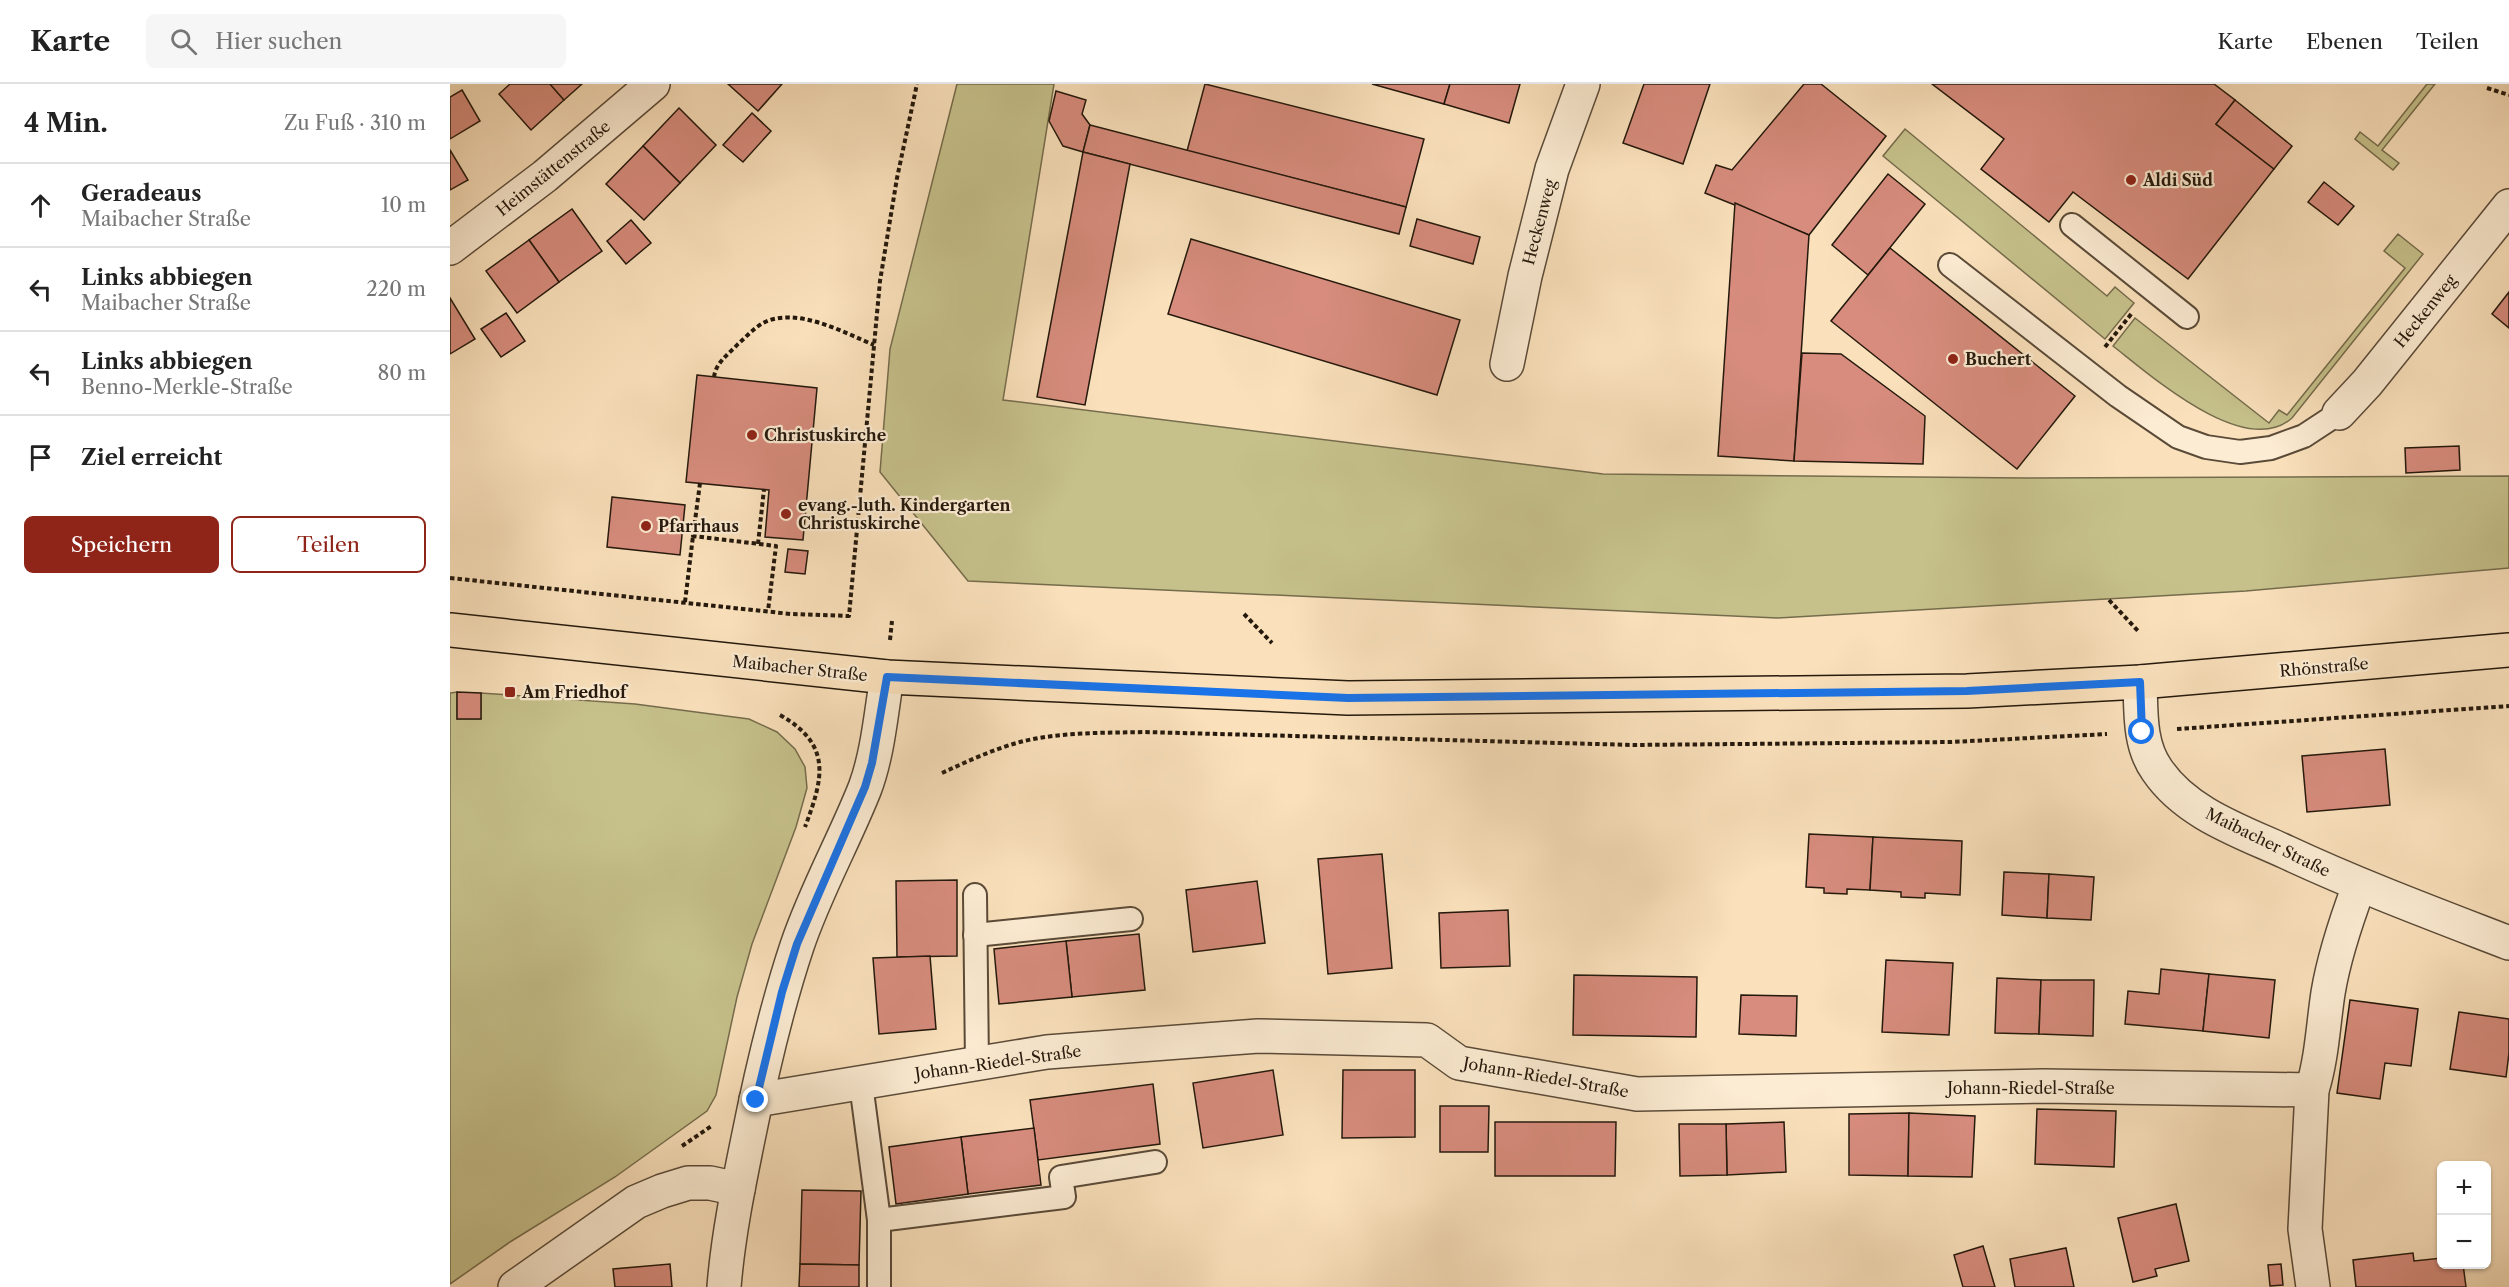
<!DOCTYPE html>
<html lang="de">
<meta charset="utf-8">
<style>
:root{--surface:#fff;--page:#f6f6f6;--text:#222;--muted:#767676;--line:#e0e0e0;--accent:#8f2418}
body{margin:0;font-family:"Libre Caslon Text",serif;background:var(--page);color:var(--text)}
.controls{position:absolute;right:18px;bottom:18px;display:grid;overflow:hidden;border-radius:9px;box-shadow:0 2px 4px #0004}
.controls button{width:54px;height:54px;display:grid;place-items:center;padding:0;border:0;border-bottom:2px solid var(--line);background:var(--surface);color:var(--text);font:30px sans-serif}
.stop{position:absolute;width:18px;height:18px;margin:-14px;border:4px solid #1a73e8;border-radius:50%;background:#fff}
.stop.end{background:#1a73e8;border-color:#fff;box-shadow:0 2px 6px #0008}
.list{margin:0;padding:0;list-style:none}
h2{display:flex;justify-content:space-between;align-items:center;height:78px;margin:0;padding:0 24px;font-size:26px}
h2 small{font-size:20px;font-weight:400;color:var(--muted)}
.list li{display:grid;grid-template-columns:39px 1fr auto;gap:18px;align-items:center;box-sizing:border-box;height:84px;padding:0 24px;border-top:2px solid var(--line)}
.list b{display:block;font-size:22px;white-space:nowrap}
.list p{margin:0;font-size:20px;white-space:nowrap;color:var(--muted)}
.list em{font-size:20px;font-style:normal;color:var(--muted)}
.actions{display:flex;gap:12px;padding:18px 24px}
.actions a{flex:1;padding:14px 0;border:2px solid var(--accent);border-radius:9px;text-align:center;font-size:21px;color:var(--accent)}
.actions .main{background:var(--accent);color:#fff}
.icon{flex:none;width:33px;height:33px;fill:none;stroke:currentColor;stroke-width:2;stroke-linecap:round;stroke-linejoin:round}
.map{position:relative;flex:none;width:2059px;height:1203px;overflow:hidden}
header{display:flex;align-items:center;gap:36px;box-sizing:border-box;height:84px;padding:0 30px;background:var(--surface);border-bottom:2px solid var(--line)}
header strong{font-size:28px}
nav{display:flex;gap:33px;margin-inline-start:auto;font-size:21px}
.search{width:420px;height:54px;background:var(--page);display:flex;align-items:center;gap:15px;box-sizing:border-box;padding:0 21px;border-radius:9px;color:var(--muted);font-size:22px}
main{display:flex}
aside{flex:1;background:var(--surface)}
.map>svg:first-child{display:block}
.green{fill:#c6c18b;stroke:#756c4c;stroke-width:1.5}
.building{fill:#d78c7d;stroke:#24180c;stroke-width:1.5}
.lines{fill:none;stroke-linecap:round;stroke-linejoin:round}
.lane-casing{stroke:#5a4a38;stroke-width:26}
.street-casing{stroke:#5a4a38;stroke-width:36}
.primary-casing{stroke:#24180c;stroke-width:36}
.path{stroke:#24180c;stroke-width:4;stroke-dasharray:4.5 3;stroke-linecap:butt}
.lane{stroke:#fcecd3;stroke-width:22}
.street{stroke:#fcecd3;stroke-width:33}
.primary{stroke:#fae1bc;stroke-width:33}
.route{stroke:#1a73e8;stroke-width:8}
.poi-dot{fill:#8f2418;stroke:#fcecd3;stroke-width:2}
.labels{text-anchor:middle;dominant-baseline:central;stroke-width:4.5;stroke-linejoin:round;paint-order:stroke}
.street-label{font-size:16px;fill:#24180c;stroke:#fcecd3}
.poi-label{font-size:16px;font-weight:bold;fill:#24180c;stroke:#fcecd3;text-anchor:start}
</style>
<header>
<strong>Karte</strong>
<div class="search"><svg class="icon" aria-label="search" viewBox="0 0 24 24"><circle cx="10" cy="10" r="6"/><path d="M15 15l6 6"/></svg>Hier suchen</div>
<nav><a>Karte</a><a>Ebenen</a><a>Teilen</a></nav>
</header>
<main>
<aside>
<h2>4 Min.<small>Zu Fuß · 310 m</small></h2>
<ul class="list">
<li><svg class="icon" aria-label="ahead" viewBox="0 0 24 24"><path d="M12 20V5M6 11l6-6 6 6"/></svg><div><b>Geradeaus</b><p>Maibacher Straße</p></div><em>10 m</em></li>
<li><svg class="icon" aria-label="left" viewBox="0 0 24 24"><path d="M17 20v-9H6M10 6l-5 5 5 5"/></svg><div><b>Links abbiegen</b><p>Maibacher Straße</p></div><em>220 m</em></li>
<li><svg class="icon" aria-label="left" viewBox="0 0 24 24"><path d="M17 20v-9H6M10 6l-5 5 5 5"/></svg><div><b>Links abbiegen</b><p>Benno-Merkle-Straße</p></div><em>80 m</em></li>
<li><svg class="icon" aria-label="arrive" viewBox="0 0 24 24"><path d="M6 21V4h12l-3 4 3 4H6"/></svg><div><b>Ziel erreicht</b></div></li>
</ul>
<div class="actions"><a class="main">Speichern</a><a>Teilen</a></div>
</aside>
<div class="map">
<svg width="2059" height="1203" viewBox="0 0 2059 1203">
<rect width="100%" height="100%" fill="#fae1bc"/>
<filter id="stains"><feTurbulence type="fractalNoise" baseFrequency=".00333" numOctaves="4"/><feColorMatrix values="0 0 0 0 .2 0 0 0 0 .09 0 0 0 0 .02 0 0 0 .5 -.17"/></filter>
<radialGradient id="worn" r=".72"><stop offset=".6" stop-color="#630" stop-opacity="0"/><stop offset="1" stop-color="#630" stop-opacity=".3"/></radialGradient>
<g class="green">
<polygon points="507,0 604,0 553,316 1153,390 1576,394 2059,392 2059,484 1796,507 1327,534 518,497 430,388 440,265"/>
<polygon points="1977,0 1985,0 1932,66 1949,79 1943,86 1905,55 1910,48 1928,62"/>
<polygon points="1455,45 1657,212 1665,203 1684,219 1655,255 1433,72"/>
<path d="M1948,150L1973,170L1842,334C1795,376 1699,290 1663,262L1685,234L1819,339L1829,326L1837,331L1955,184L1934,167Z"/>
<polygon points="7,608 7,635 31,635 31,609 185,620 299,635 327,648 345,665 355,683 357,704 346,743 302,860 287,913 266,1011 257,1027 165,1093 60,1158 0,1200 0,609"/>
</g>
<g class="building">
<polygon points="60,0 100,0 114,16 81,46 49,10"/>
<polygon points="100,0 132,0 114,16"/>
<polygon points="278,0 332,0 308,27"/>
<polygon points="755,0 974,55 956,123 737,67"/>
<polygon points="922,0 1000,0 994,20"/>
<polygon points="1000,0 1070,0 1059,39 994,20"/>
<polygon points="1194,0 1260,0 1233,80 1173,59"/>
<polygon points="1354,0 1371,0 1436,52 1359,151 1255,109 1266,81 1282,86"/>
<polygon points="1482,0 1764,0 1785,16 1766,40 1824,85 1738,195 1623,108 1599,138 1531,85 1554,55"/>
<polygon points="12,6 30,37 0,55 0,13"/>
<polygon points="606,7 636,16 632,30 640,41 633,68 613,62 599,37"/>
<polygon points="1785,16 1842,62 1824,85 1766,40"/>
<polygon points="229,24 266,61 230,99 193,62"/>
<polygon points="302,29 321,47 293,78 273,61"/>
<polygon points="640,41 956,123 949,150 633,68"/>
<polygon points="193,62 230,99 194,136 156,100"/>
<polygon points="0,66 18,96 0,106"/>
<polygon points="633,68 680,80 635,321 587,313"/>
<polygon points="1438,90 1475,120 1418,191 1382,161"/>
<polygon points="1874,98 1904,122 1888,141 1858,118"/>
<polygon points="1285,119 1359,151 1344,377 1268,372"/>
<polygon points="122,125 152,167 109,198 79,156"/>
<polygon points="967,135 1030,153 1023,180 960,162"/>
<polygon points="181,136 201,159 176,180 157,157"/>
<polygon points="741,155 1010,236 987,311 718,230"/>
<polygon points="79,156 109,198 67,229 36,187"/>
<polygon points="1440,164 1625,312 1567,385 1381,237"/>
<polygon points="2059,208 2059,244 2042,230"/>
<polygon points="0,214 25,255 0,270"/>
<polygon points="56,229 75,257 51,273 31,245"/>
<polygon points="1352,269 1391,270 1475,332 1473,380 1344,377"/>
<polygon points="247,291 367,304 353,456 315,453 319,406 236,398"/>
<polygon points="2009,362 2010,386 1956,389 1955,364"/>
<polygon points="162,413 235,421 230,471 157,463"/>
<polygon points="338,465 358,467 355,490 335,488"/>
<polygon points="7,608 31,609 31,635 7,635"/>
<polygon points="1935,665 1940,721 1857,728 1852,672"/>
<polygon points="1359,750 1423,753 1420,806 1397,805 1397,810 1374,809 1374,804 1356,803"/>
<polygon points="1423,753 1512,757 1510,811 1475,809 1475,814 1451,813 1451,808 1420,806"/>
<polygon points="932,770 942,884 878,890 868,775"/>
<polygon points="1554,788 1599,790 1597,834 1552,831"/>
<polygon points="1599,790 1644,793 1641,836 1597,834"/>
<polygon points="507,796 507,872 447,873 446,797"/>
<polygon points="807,797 815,859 743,868 736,806"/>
<polygon points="1058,826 1060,882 991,884 989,829"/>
<polygon points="689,850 695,906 622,913 616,857"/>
<polygon points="616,857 622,913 549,920 544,865"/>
<polygon points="480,872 486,945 429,950 423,874"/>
<polygon points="1436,876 1503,879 1499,951 1432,948"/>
<polygon points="1711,885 1759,890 1753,947 1675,940 1678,907 1709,910"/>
<polygon points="1759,890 1825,896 1819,954 1753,947"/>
<polygon points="1124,891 1247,893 1246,953 1123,951"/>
<polygon points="1547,894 1591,896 1589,950 1545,949"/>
<polygon points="1591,896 1644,896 1643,952 1589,950"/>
<polygon points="1291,911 1347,912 1346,952 1289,950"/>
<polygon points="1900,916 1968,925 1961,982 1935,979 1930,1015 1887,1009"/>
<polygon points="2009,928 2059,935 2059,969 2056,993 2000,985"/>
<polygon points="823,986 833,1051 753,1064 743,999"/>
<polygon points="893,986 965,986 965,1053 892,1054"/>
<polygon points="703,1000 710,1060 588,1076 580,1016"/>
<polygon points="990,1022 1039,1022 1038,1068 990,1068"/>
<polygon points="1587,1025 1666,1027 1664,1083 1585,1080"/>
<polygon points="1459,1029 1458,1092 1399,1091 1399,1030"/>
<polygon points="1459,1029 1525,1032 1522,1093 1458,1092"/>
<polygon points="1045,1038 1166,1038 1165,1092 1045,1092"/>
<polygon points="1334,1038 1336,1088 1277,1091 1276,1040"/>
<polygon points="1229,1040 1276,1040 1277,1091 1230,1092"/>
<polygon points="584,1044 591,1101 518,1110 511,1053"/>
<polygon points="511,1053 518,1110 446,1120 439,1063"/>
<polygon points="352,1106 411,1107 409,1181 350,1180"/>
<polygon points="1726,1120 1739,1177 1705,1185 1707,1192 1683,1198 1668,1134"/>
<polygon points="1533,1162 1545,1203 1513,1203 1504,1171"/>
<polygon points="1616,1164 1624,1203 1565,1203 1560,1175"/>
<polygon points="1963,1169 1964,1177 1992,1174 1992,1180 2013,1180 2016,1203 1906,1203 1903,1176"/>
<polygon points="220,1180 222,1203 165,1203 163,1185"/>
<polygon points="350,1180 409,1181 409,1203 349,1203"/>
<polygon points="1831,1180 1833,1201 1820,1202 1818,1181"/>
</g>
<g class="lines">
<defs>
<g id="lane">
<polyline points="1622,141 1737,233"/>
<polyline points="1500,181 1668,312 1728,353 1756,363 1790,368 1821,364 1854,352 1889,329"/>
<polyline points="525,811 527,980"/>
<polyline points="525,851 681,835"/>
<polyline points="411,1000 429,1136 429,1203"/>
<polyline points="429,1136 614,1113 611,1093 705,1078"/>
</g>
<g id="street">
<polyline points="0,164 95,92 203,0"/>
<polyline points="1057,280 1075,192 1102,85 1133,0"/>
<polyline points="1889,329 1917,299 2059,122"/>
<path d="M1690,598C1691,628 1689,661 1707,686C1736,729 1790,747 1836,768C1909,802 1984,830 2059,859"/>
<polyline points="306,1016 597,968 808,952 977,956 1009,979 1187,1010 1593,1002 1862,1006"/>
<polyline points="65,1203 186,1118 212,1107 238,1099 260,1099 288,1105"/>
<path d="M274,1203C278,1153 288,1104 298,1055C311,990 326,925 347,862C365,808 394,757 415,704C428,669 431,629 437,593"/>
<path d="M1863,1203L1855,1145L1862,1006C1872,974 1873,942 1878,909C1884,872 1896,837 1909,802"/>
</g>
<polyline id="primary" points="0,546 437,593 898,614 1517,607 1690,598 2059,566"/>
</defs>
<use href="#lane" class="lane-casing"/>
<use href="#street" class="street-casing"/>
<use href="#primary" class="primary-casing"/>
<g class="path">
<polyline points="2037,4 2059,11"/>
<polyline points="1655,263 1682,229"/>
<path d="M264,293C266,278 278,271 288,260C296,253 304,244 313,239C346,222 393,248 424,261"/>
<polyline points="250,399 243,452 326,462 318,527"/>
<polyline points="308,460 314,405"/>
<polyline points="0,494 341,530 399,532 430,197 447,94 467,0"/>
<polyline points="1659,516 1689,548"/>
<polyline points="235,518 243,452"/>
<polyline points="794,530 822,559"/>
<polyline points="440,556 442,537"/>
<path d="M330,631C383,661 373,695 355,743"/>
<polyline points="1727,645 2059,622"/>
<path d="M492,689C518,677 546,664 574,657C613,648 654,649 694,648L1184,661L1502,658L1657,650"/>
<polyline points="232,1062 263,1041"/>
</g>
<use href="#lane" class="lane"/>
<use href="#street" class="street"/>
<use href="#primary" class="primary"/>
</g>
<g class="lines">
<polyline class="route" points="306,1016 332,908 347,860 415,703 422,679 437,593 898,614 1517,607 1690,598 1692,648"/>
</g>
<g class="poi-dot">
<circle cx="1681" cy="96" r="6"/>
<circle cx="1503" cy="275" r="6"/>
<circle cx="302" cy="351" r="6"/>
<circle cx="336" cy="430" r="6"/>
<circle cx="196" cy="442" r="6"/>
<rect x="54" y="602" width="12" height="12" rx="3"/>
</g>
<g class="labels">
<g class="street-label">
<text transform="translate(103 84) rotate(-39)">Heimstättenstraße</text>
<text transform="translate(1089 138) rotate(-75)">Heckenweg</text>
<text transform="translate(1975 227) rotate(-51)">Heckenweg</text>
<text transform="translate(1874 583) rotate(-5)">Rhönstraße</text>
<text transform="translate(350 584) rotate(6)">Maibacher Straße</text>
<text transform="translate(1818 758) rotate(26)">Maibacher Straße</text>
<text transform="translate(548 978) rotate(-8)">Johann-Riedel-Straße</text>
<text transform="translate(1096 993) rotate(10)">Johann-Riedel-Straße</text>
<text x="1581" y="1004">Johann-Riedel-Straße</text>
</g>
<g class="poi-label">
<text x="1693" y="96">Aldi Süd</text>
<text x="1515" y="275">Buchert</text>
<text x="314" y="351">Christuskirche</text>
<text x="348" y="421">evang.-luth. Kindergarten<tspan x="348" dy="18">Christuskirche</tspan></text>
<text x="208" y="442">Pfarrhaus</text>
<text x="72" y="608">Am Friedhof</text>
</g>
</g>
<rect width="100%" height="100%" filter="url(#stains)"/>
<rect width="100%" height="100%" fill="url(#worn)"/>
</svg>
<div class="controls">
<button>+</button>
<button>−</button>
</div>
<div class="stop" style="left:1692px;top:648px"></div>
<div class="stop end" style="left:306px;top:1016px"></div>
</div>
</main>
